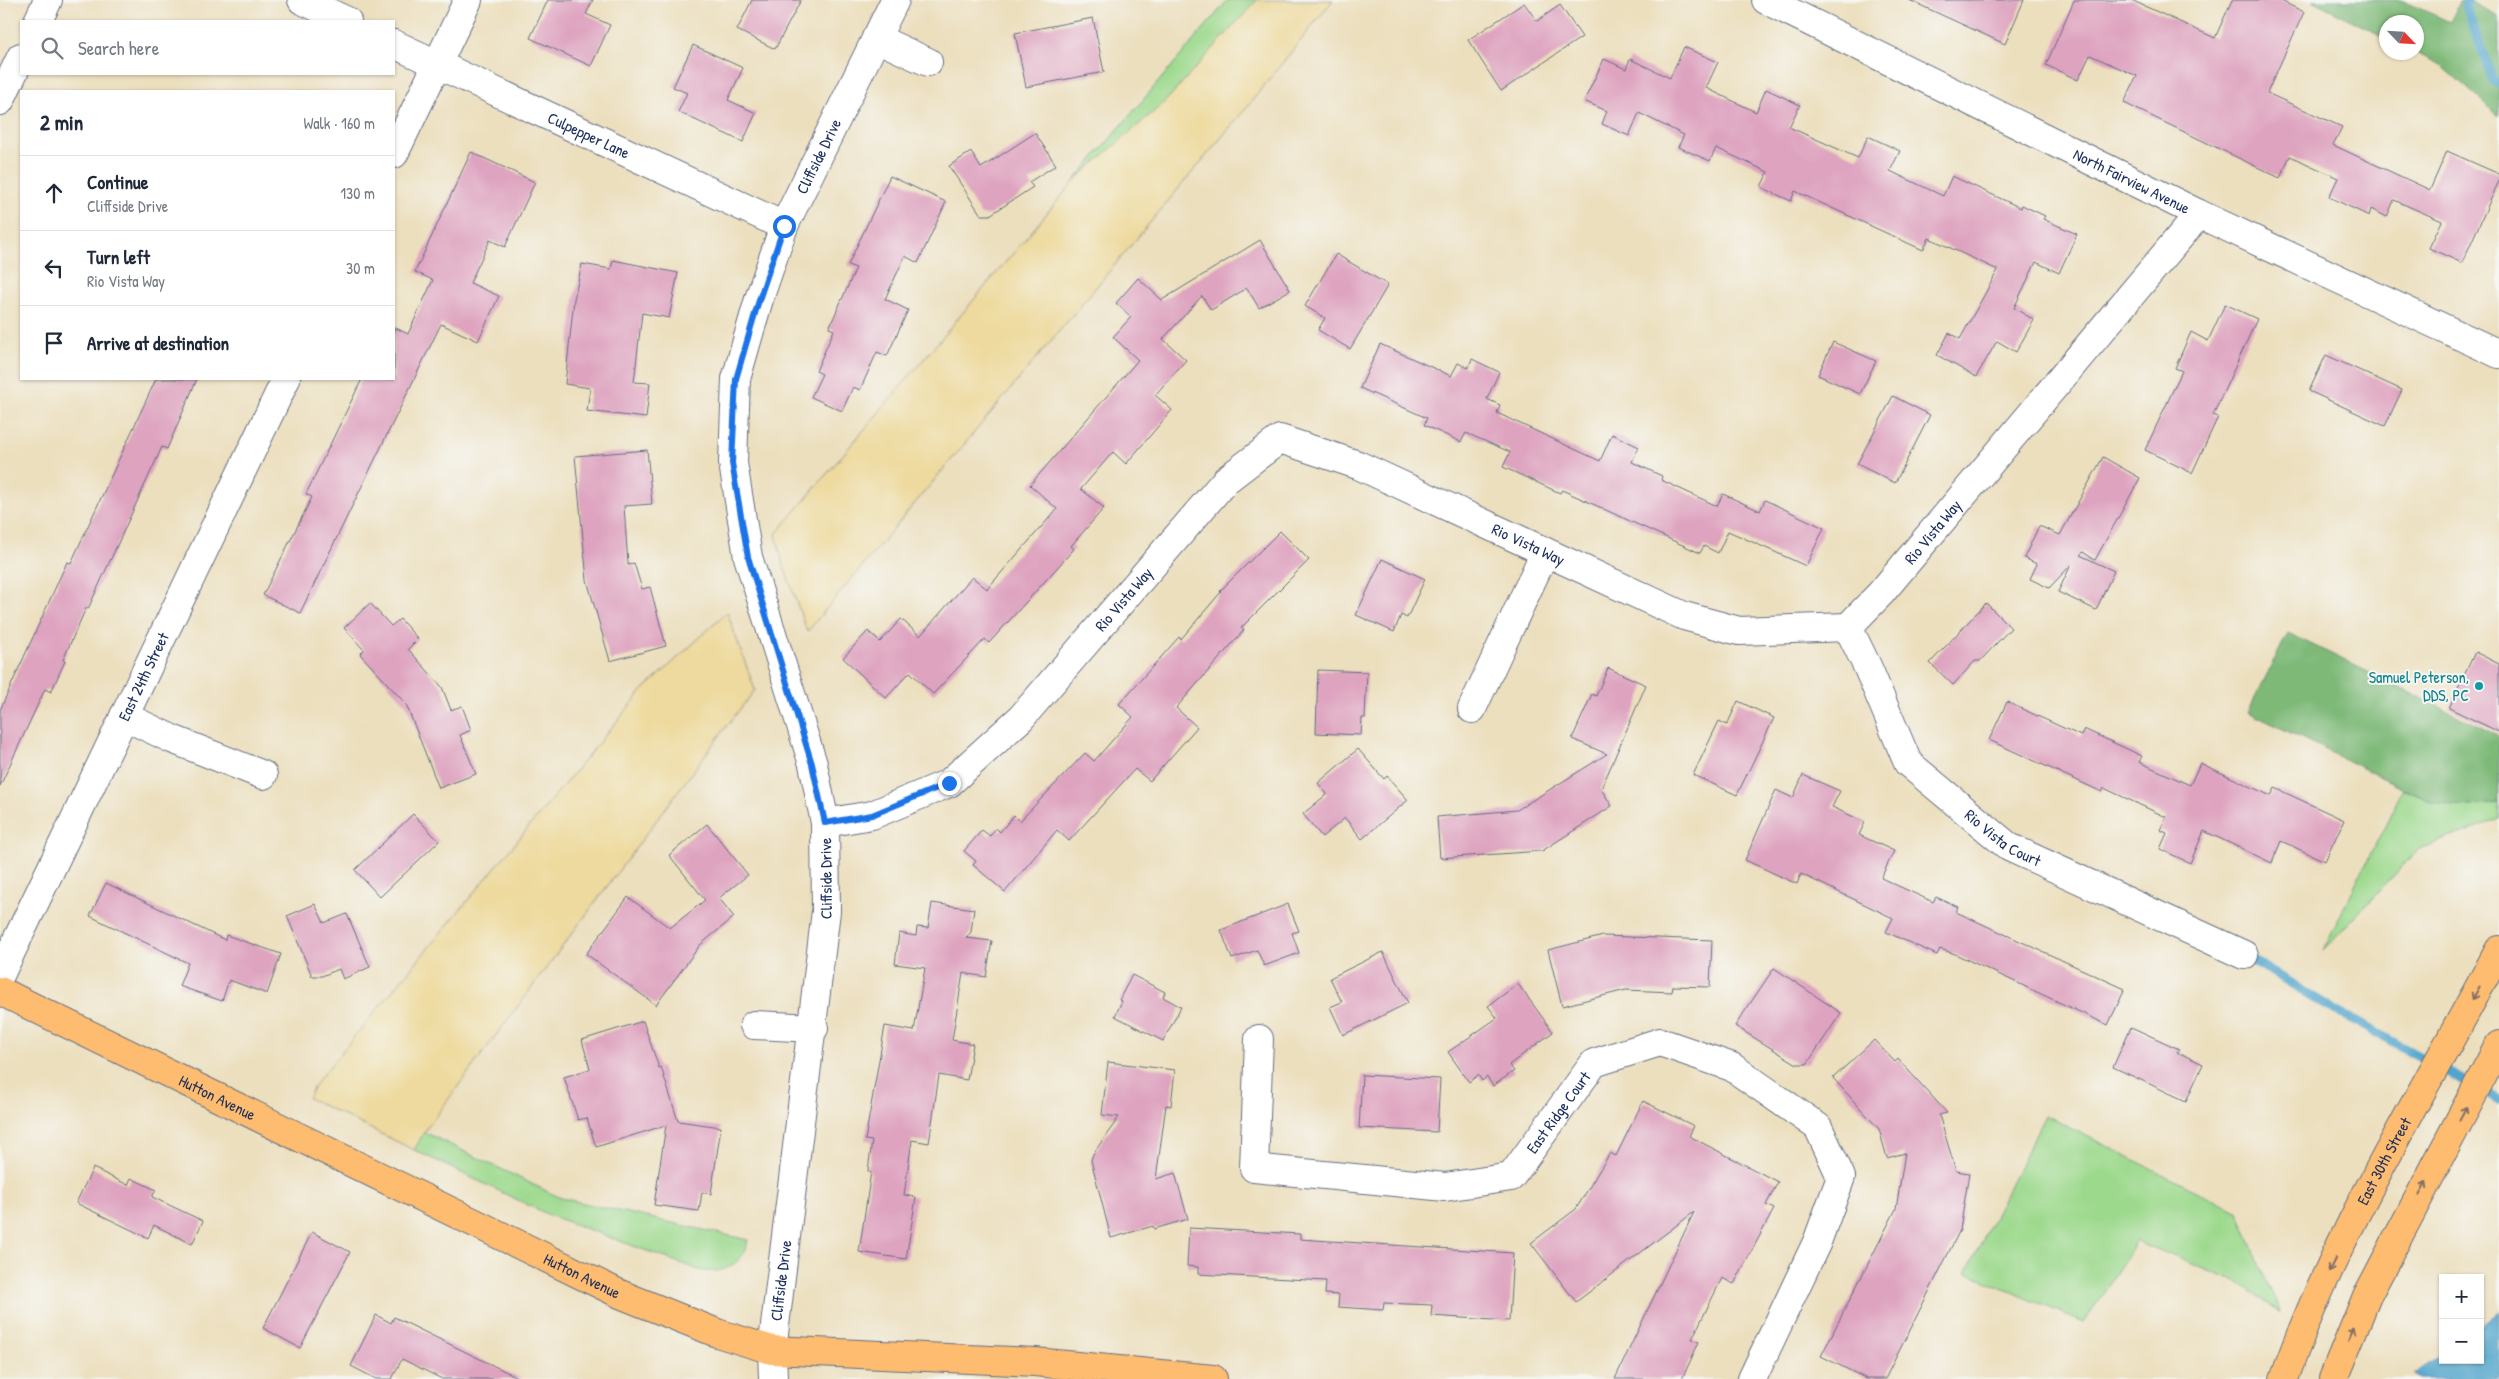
<!DOCTYPE html>
<meta charset="utf-8">
<style>
:root{--surface:#fff;--page:#f6f6f7;--text:#1f2937;--muted:#747a83;--line:#e0e1e3}
body{margin:0;font-family:"Patrick Hand",sans-serif;background:var(--page);color:var(--text)}
.controls{position:absolute;right:15px;bottom:15px;display:grid;overflow:hidden;border-radius:0px;box-shadow:0 1px 4px #0004}
.controls button{width:45px;height:45px;display:grid;place-items:center;padding:0;border:0;border-bottom:1px solid var(--line);background:var(--surface);color:var(--text);font:25px sans-serif}
.compass{position:absolute;left:2379px;top:15px;width:45px;height:45px;border-radius:50%;background:var(--surface);box-shadow:0 1px 4px #0004;rotate:115deg}
.stop{position:absolute;width:15px;height:15px;margin:-11px;border:4px solid #1a73e8;border-radius:50%;background:#fff}
.stop.end{background:#1a73e8;border-color:#fff;box-shadow:0 1px 5px #0008}
.list{margin:0;padding:0;list-style:none}
h2{display:flex;justify-content:space-between;align-items:center;height:65px;margin:0;padding:0 20px;font-size:21px}
h2 small{font-size:16px;font-weight:400;color:var(--muted)}
.list li{display:grid;grid-template-columns:32px 1fr auto;gap:15px;align-items:center;box-sizing:border-box;height:75px;padding:0 20px;border-top:1px solid var(--line)}
.list b{display:block;font-size:19px;white-space:nowrap}
.list p{margin:0;font-size:16px;white-space:nowrap;color:var(--muted)}
.list em{font-size:16px;font-style:normal;color:var(--muted)}
.icon{flex:none;width:28px;height:28px;fill:none;stroke:currentColor;stroke-width:2;stroke-linecap:round;stroke-linejoin:round}
.map{position:relative;flex:none;width:2499px;height:1379px;overflow:hidden}
.search{position:absolute;background:var(--surface);box-shadow:0 1px 4px #0004;left:20px;top:20px;width:375px;height:55px;display:flex;align-items:center;gap:12px;box-sizing:border-box;padding:0 18px;border-radius:0px;color:var(--muted);font-size:19px}
.panel{position:absolute;background:var(--surface);box-shadow:0 1px 4px #0004;left:20px;top:90px;width:375px;height:290px;border-radius:0px}
.map>svg:first-child{display:block}
.green{fill:#9dd98d;stroke:#5c8476}
.forest{fill:#7eb978;stroke:#4c746b}
.sand{fill:#eeda9e;stroke:#84847e}
.water{fill:#51a5cc;stroke:#366a95}
.lines{fill:none;stroke-linecap:round;stroke-linejoin:round}
.stream{stroke:#51a5cc;stroke-width:9}
.building{fill:#dea3bf}
.minor-casing{stroke:#646d80;stroke-width:30}
.major-casing{stroke:#646d80;stroke-width:30}
.minor{stroke:#fff;stroke-width:28}
.major{stroke:#fdbc70;stroke-width:28}
.oneway{stroke:#816e66}
.route{stroke:#1a73e8;stroke-width:6}
.culture-dot{fill:#0f9aa8;stroke:#f6f6f2;stroke-width:2}
.labels{text-anchor:middle;dominant-baseline:central;stroke-width:4;stroke-linejoin:round;paint-order:stroke}
.street-label{font-size:16px;fill:#1b2f5e;stroke:#f6f6f2}
.culture-label{font-size:16px;fill:#0d838f;stroke:#f6f6f2;text-anchor:end}
</style>
<div class="map">
<svg width="2499" height="1379" viewBox="0 0 2499 1379">
<rect width="100%" height="100%" fill="#f6f6f2"/>
<filter id="ink" filterUnits="userSpaceOnUse"><feTurbulence type="fractalNoise" baseFrequency=".02" numOctaves="2"/><feDisplacementMap in="SourceGraphic" scale="10" xChannelSelector="R" yChannelSelector="G"/><feConvolveMatrix kernelMatrix="1 2 1 2 8 2 1 2 1" color-interpolation-filters="sRGB"/></filter>
<filter id="wash" filterUnits="userSpaceOnUse"><feTurbulence type="fractalNoise" baseFrequency=".0096" numOctaves="4" result="noise"/><feDisplacementMap in="SourceGraphic" scale="20" xChannelSelector="R" yChannelSelector="G"/><feGaussianBlur stdDeviation="1.12" result="paint"/><feColorMatrix in="noise" values="0 0 0 0 0 0 0 0 0 0 0 0 0 0 0 0 0 1.4 0 .05"/><feComposite in="paint" operator="in"/></filter>
<g filter="url(#wash)">
<rect width="100%" height="100%" fill="#ecdfbe"/>
<g class="green">
<polygon points="1228,0 1257,0 1165,102 1075,180"/>
<path d="M2403,789C2444,808 2455,808 2499,803V819L2419,849L2323,950Z"/>
<polygon points="2045,1115 2238,1212 2281,1315 2250,1288 2137,1241 2084,1322 1966,1273"/>
<path d="M424,1132L561,1198L748,1240C743,1265 723,1275 699,1270L549,1215L414,1150Z"/>
</g>
<g class="forest">
<polygon points="2312,0 2401,0 2450,22 2461,0 2466,0 2499,16 2499,116 2441,65 2416,53 2416,22 2386,22 2386,38"/>
<polygon points="2288,633 2499,736 2499,803 2461,807 2434,803 2248,712"/>
</g>
<g class="sand">
<polygon points="1257,0 1333,0 1247,107 807,632 782,561 776,534 1075,180 1165,102"/>
<polygon points="727,612 755,690 726,727 424,1132 414,1150 308,1098 315,1084 642,691"/>
</g>
<polygon class="water" points="2499,1312 2499,1379 2420,1379 2413,1375 2443,1354 2443,1360 2480,1360 2480,1326"/>
<g class="lines">
<g class="stream">
<polyline points="2468,0 2466,6 2493,81 2499,84"/>
<polyline points="2247,957 2340,1013 2499,1100"/>
</g>
</g>
<g id="blocks">
<g class="building">
<polygon points="548,0 593,0 586,14 610,25 591,66 530,38"/>
<polygon points="752,0 801,0 775,49 737,30"/>
<polygon points="1909,0 2024,0 2005,44"/>
<polygon points="2074,0 2131,0 2215,38 2232,0 2279,0 2304,12 2267,93 2342,127 2333,145 2430,190 2447,151 2499,174 2499,181 2462,263 2429,248 2442,221 2394,200 2387,217 2371,209 2369,216 2329,197 2338,178 2290,156 2280,178 2124,103 2137,76 2090,55 2078,80 2046,65"/>
<polygon points="1524,3 1537,21 1560,5 1582,37 1501,91 1468,40"/>
<polygon points="1093,18 1104,72 1026,87 1015,33"/>
<polygon points="693,45 743,68 728,100 756,113 743,142 678,112 687,93 673,87"/>
<polygon points="1684,47 1718,62 1706,88 1756,112 1766,89 1800,105 1789,127 1858,158 1868,136 1900,151 1890,171 1943,196 1952,176 2021,208 2022,205 2045,216 2043,219 2077,234 2059,273 2036,262 2014,308 2034,320 2016,352 1997,341 1976,377 1937,355 1949,333 1960,339 1998,270 1929,238 1923,250 1795,191 1791,201 1761,187 1768,172 1716,148 1710,161 1678,147 1684,135 1639,113 1629,136 1602,124 1607,111 1584,101 1604,59 1626,69 1630,59 1670,78"/>
<polygon points="1035,133 1056,165 1029,182 1033,187 990,215 981,215 949,166 971,152 981,168"/>
<polygon points="471,152 535,182 505,247 490,240 470,283 499,296 478,341 441,324 300,613 263,595 312,497 306,494 362,379 394,379 394,327 408,334 433,280 415,272"/>
<polygon points="890,176 946,202 918,263 905,256 885,299 908,310 887,356 877,352 860,390 853,387 842,411 811,397 822,374 816,371 834,330 829,328 856,268 848,265"/>
<polygon points="1260,240 1290,290 1259,308 1247,288 1211,310 1202,296 1163,339 1186,360 1155,395 1172,410 1126,464 1113,452 1081,489 1104,508 1071,546 1074,549 989,643 985,639 933,694 910,672 886,698 843,658 868,631 880,642 901,619 920,636 972,577 987,589 1057,509 1030,485 1138,360 1113,337 1131,317 1116,303 1138,278 1162,300"/>
<polygon points="1336,254 1388,285 1350,349 1318,330 1325,318 1305,306"/>
<polygon points="613,260 678,273 669,318 642,313 634,382 650,383 646,418 587,411 590,388 565,384 574,299 582,264 611,269"/>
<polygon points="2225,304 2257,319 2213,415 2218,417 2192,473 2145,450 2182,371 2175,368 2191,332 2208,341"/>
<polygon points="1833,342 1876,361 1860,394 1818,375"/>
<polygon points="1380,344 1451,376 1458,363 1468,368 1472,359 1499,372 1487,399 1500,405 1497,413 1600,461 1612,434 1639,447 1632,462 1662,476 1661,480 1717,506 1723,494 1760,511 1765,500 1824,528 1806,566 1728,531 1718,553 1704,546 1700,553 1562,490 1560,493 1503,467 1510,452 1466,433 1461,442 1424,425 1427,418 1360,388"/>
<polygon points="2326,355 2402,390 2385,426 2309,391"/>
<polygon points="156,379 197,379 167,449 162,447 88,609 86,608 63,660 65,661 51,692 45,689 0,786 0,710 67,562 71,563"/>
<polygon points="1893,396 1930,415 1895,483 1857,464"/>
<polygon points="647,450 652,504 624,506 628,565 634,563 642,589 650,587 666,646 610,661 587,580 575,456"/>
<polygon points="2103,457 2140,478 2095,560 2083,552 2080,555 2114,571 2096,610 2058,592 2071,565 2049,588 2030,579 2037,564 2024,558 2039,526 2060,535"/>
<polygon points="1280,531 1309,560 1241,628 1244,630 1176,708 1197,727 1150,781 1135,769 1069,841 1057,830 1005,892 973,865 976,861 964,851 982,830 990,836 996,828 1000,832 1014,815 1020,821 1085,753 1094,761 1133,717 1119,704 1179,637 1181,639 1221,592 1220,591"/>
<polygon points="1382,559 1425,579 1407,618 1401,615 1394,632 1356,615"/>
<polygon points="370,603 391,626 400,619 418,639 408,649 442,687 451,710 462,706 471,730 460,735 476,774 439,788 406,704 360,654 364,650 344,628"/>
<polygon points="1986,603 2011,628 1980,661 1975,661 1953,685 1930,663"/>
<polygon points="2475,652 2499,664 2499,732 2449,708"/>
<polygon points="1608,668 1646,685 1601,789 1612,806 1542,851 1440,858 1437,817 1517,810 1607,754 1572,739 1592,694 1596,696"/>
<polygon points="1318,670 1367,672 1365,718 1362,718 1361,735 1316,733"/>
<polygon points="1738,701 1774,718 1737,795 1693,775 1719,721 1727,725"/>
<polygon points="2007,702 2081,736 2084,729 2142,756 2139,762 2190,785 2200,763 2271,796 2275,788 2344,820 2325,861 2281,841 2272,863 2204,831 2190,863 2160,849 2167,833 2160,830 2166,817 2104,788 2102,792 1989,740"/>
<polygon points="1358,749 1384,779 1387,776 1408,800 1362,839 1345,818 1322,837 1303,814 1327,794 1318,783"/>
<polygon points="1803,775 1840,791 1832,807 1865,822 1859,835 1894,851 1881,878 1933,902 1936,897 1958,907 1956,912 2125,989 2108,1025 1955,954 1940,949 1937,955 1886,932 1893,918 1801,874 1797,884 1745,860 1776,790 1793,798"/>
<polygon points="413,814 439,841 380,897 355,870"/>
<polygon points="707,824 748,875 719,898 734,917 700,945 656,1005 586,954 628,897 670,928 705,900 669,855"/>
<polygon points="106,883 225,940 226,935 281,954 267,994 229,980 222,1001 179,986 188,963 90,916"/>
<polygon points="932,903 974,909 971,932 966,938 992,941 986,977 963,973 952,1040 973,1044 967,1080 939,1075 929,1143 912,1140 904,1195 916,1197 906,1259 859,1252 871,1172 868,1171 872,1141 865,1140 885,1026 914,1031 925,968 895,964 899,933 916,936 917,927 928,928"/>
<polygon points="315,904 324,923 347,914 370,967 343,979 339,969 322,976 312,976 287,916"/>
<polygon points="1288,904 1299,931 1292,933 1299,953 1264,966 1257,950 1232,959 1221,930"/>
<polygon points="1603,936 1712,940 1710,987 1673,986 1672,992 1626,990 1562,1006 1548,950"/>
<polygon points="1383,952 1408,1003 1343,1035 1330,1007 1342,1002 1330,978"/>
<polygon points="1774,968 1841,1013 1807,1064 1797,1064 1735,1026"/>
<polygon points="1132,975 1165,992 1163,997 1181,1007 1163,1041 1115,1016 1122,1001 1119,1000"/>
<polygon points="1518,984 1553,1032 1509,1065 1514,1071 1493,1086 1487,1077 1482,1081 1478,1075 1469,1082 1448,1052 1497,1018 1488,1006"/>
<polygon points="643,1021 659,1068 661,1067 678,1121 721,1127 711,1194 702,1192 699,1211 654,1205 666,1125 596,1147 587,1118 578,1120 564,1077 590,1069 582,1040"/>
<polygon points="2131,1027 2179,1049 2177,1052 2203,1064 2186,1101 2113,1067"/>
<polygon points="1874,1040 1895,1062 1898,1059 1947,1113 1939,1115 1956,1171 1969,1173 1960,1230 1885,1379 1867,1379 1821,1356 1896,1209 1905,1153 1887,1158 1879,1129 1833,1078"/>
<polygon points="1108,1062 1175,1070 1171,1106 1166,1105 1156,1179 1175,1173 1188,1219 1154,1229 1153,1226 1111,1238 1091,1160 1093,1154 1119,1117 1102,1115"/>
<polygon points="1362,1075 1440,1079 1437,1132 1359,1128"/>
<polygon points="1643,1101 1694,1126 1689,1136 1778,1182 1766,1205 1774,1209 1734,1284 1722,1278 1692,1339 1699,1342 1682,1379 1615,1379 1694,1212 1576,1302 1531,1243 1576,1209 1610,1153 1616,1156"/>
<polygon points="93,1168 128,1185 131,1178 156,1190 152,1197 203,1221 192,1244 154,1225 148,1238 76,1203"/>
<polygon points="1189,1228 1300,1234 1300,1239 1513,1253 1509,1321 1431,1316 1432,1305 1384,1303 1383,1310 1338,1307 1339,1295 1325,1294 1326,1281 1198,1274 1198,1267 1187,1266"/>
<polygon points="312,1232 350,1252 300,1348 263,1328"/>
<polygon points="376,1315 391,1323 394,1317 521,1379 442,1379 402,1359 392,1379 376,1379 351,1366"/>
</g>
</g>
</g>
<g filter="url(#ink)">
<use href="#blocks" fill-opacity="0" stroke="#646d80" stroke-width="1"/>
<g class="lines">
<defs>
<g id="minor">
<polyline points="302,0 347,21"/>
<path id="s1" d="M1766,0L2199,214L2499,354"/>
<polyline points="38,21 48,0"/>
<polyline points="876,38 928,62"/>
<path id="s2" d="M394,44L784,226"/>
<polyline points="0,101 21,57"/>
<polyline points="394,154 468,0"/>
<path id="s3" d="M1848,627L1868,668L1908,763L2009,847L2244,955"/>
<polyline points="1472,709 1545,552"/>
<polyline points="124,716 172,739 263,775"/>
<path id="s4" d="M825,823L872,815L949,783L1021,718L1226,480L1280,439L1358,465L1684,616L1739,631L1848,627L1881,593L2199,214"/>
<path id="s5" d="M0,975L286,379"/>
<polyline points="754,1025 814,1028"/>
<path id="s6" d="M1259,1039L1254,1168L1445,1187L1511,1177L1594,1063L1660,1042L1732,1067L1818,1127L1841,1177L1817,1242L1752,1379"/>
<path id="s7" d="M773,1379L772,1350L826,911L825,823L813,764L748,557L733,463L736,379L759,299L784,226L895,0"/>
</g>
<g id="major">
<path id="s8" d="M0,991L620,1294L717,1333L772,1350L1035,1362L1213,1379"/>
<path id="s9" d="M2284,1379C2337,1228 2425,1091 2499,950"/>
<polyline points="2333,1379 2367,1296 2499,1045"/>
</g>
</defs>
<use href="#minor" class="minor-casing"/>
<use href="#major" class="major-casing"/>
<use href="#minor" class="minor"/>
<use href="#major" class="major"/>
</g>
<defs><path id="oneway-shaft" d="M-6 0H5M1.5-3L5.5 0L1.5 3" fill="none" stroke-width="1.6" stroke-linecap="round" stroke-linejoin="round" transform="scale(1.25)"/></defs>
<g class="oneway">
<use href="#oneway-shaft" transform="translate(2476 993) rotate(119)"/>
<use href="#oneway-shaft" transform="translate(2463 1113) rotate(-62)"/>
<use href="#oneway-shaft" transform="translate(2423 1188) rotate(-61)"/>
<use href="#oneway-shaft" transform="translate(2332 1265) rotate(116)"/>
<use href="#oneway-shaft" transform="translate(2351 1334) rotate(-67)"/>
</g>
</g>
<g class="lines" filter="url(#ink)">
<polyline class="route" points="784,226 759,300 736,379 732,463 748,557 812,764 825,823 872,815 949,783"/>
</g>
<circle class="culture-dot" cx="2479" cy="686" r="5"/>
<g class="labels">
<g class="street-label">
<text stroke="none"><textPath href="#s2" startOffset="215">Culpepper Lane</textPath></text>
<text stroke="none"><textPath href="#s7" startOffset="1254">Cliffside Drive</textPath></text>
<text stroke="none"><textPath href="#s1" startOffset="408">North Fairview Avenue</textPath></text>
<text stroke="none"><textPath href="#s4" startOffset="1345">Rio Vista Way</textPath></text>
<text stroke="none"><textPath href="#s4" startOffset="880">Rio Vista Way</textPath></text>
<text stroke="none"><textPath href="#s4" startOffset="385">Rio Vista Way</textPath></text>
<text stroke="none"><textPath href="#s5" startOffset="331">East 24th Street</textPath></text>
<text stroke="none"><textPath href="#s3" startOffset="270">Rio Vista Court</textPath></text>
<text stroke="none"><textPath href="#s7" startOffset="504">Cliffside Drive</textPath></text>
<text stroke="none"><textPath href="#s8" startOffset="242">Hutton Avenue</textPath></text>
<text stroke="none"><textPath href="#s6" startOffset="468">East Ridge Court</textPath></text>
<text stroke="none"><textPath href="#s9" startOffset="240">East 30th Street</textPath></text>
<text stroke="none"><textPath href="#s8" startOffset="648">Hutton Avenue</textPath></text>
<text stroke="none"><textPath href="#s7" startOffset="99">Cliffside Drive</textPath></text>
</g>
<g class="culture-label">
<text x="2469" y="677">Samuel Peterson,<tspan x="2469" dy="18">DDS, PC</tspan></text>
</g>
</g>
</svg>
<div class="controls">
<button>+</button>
<button>−</button>
</div>
<svg class="compass" viewBox="-18 -18 36 36"><path d="M0-13l5 13h-10z" fill="#e53935"/><path d="M0 13l5-13h-10z" fill="#747a83"/></svg>
<div class="stop" style="left:784px;top:226px"></div>
<div class="stop end" style="left:949px;top:783px"></div>
<div class="search"><svg class="icon" aria-label="search" viewBox="0 0 24 24"><circle cx="10" cy="10" r="6"/><path d="M15 15l6 6"/></svg>Search here</div>
<section class="panel">
<h2>2 min<small>Walk · 160 m</small></h2>
<ul class="list">
<li><svg class="icon" aria-label="ahead" viewBox="0 0 24 24"><path d="M12 20V5M6 11l6-6 6 6"/></svg><div><b>Continue</b><p>Cliffside Drive</p></div><em>130 m</em></li>
<li><svg class="icon" aria-label="left" viewBox="0 0 24 24"><path d="M17 20v-9H6M10 6l-5 5 5 5"/></svg><div><b>Turn left</b><p>Rio Vista Way</p></div><em>30 m</em></li>
<li><svg class="icon" aria-label="arrive" viewBox="0 0 24 24"><path d="M6 21V4h12l-3 4 3 4H6"/></svg><div><b>Arrive at destination</b></div></li>
</ul>
</section>
</div>
